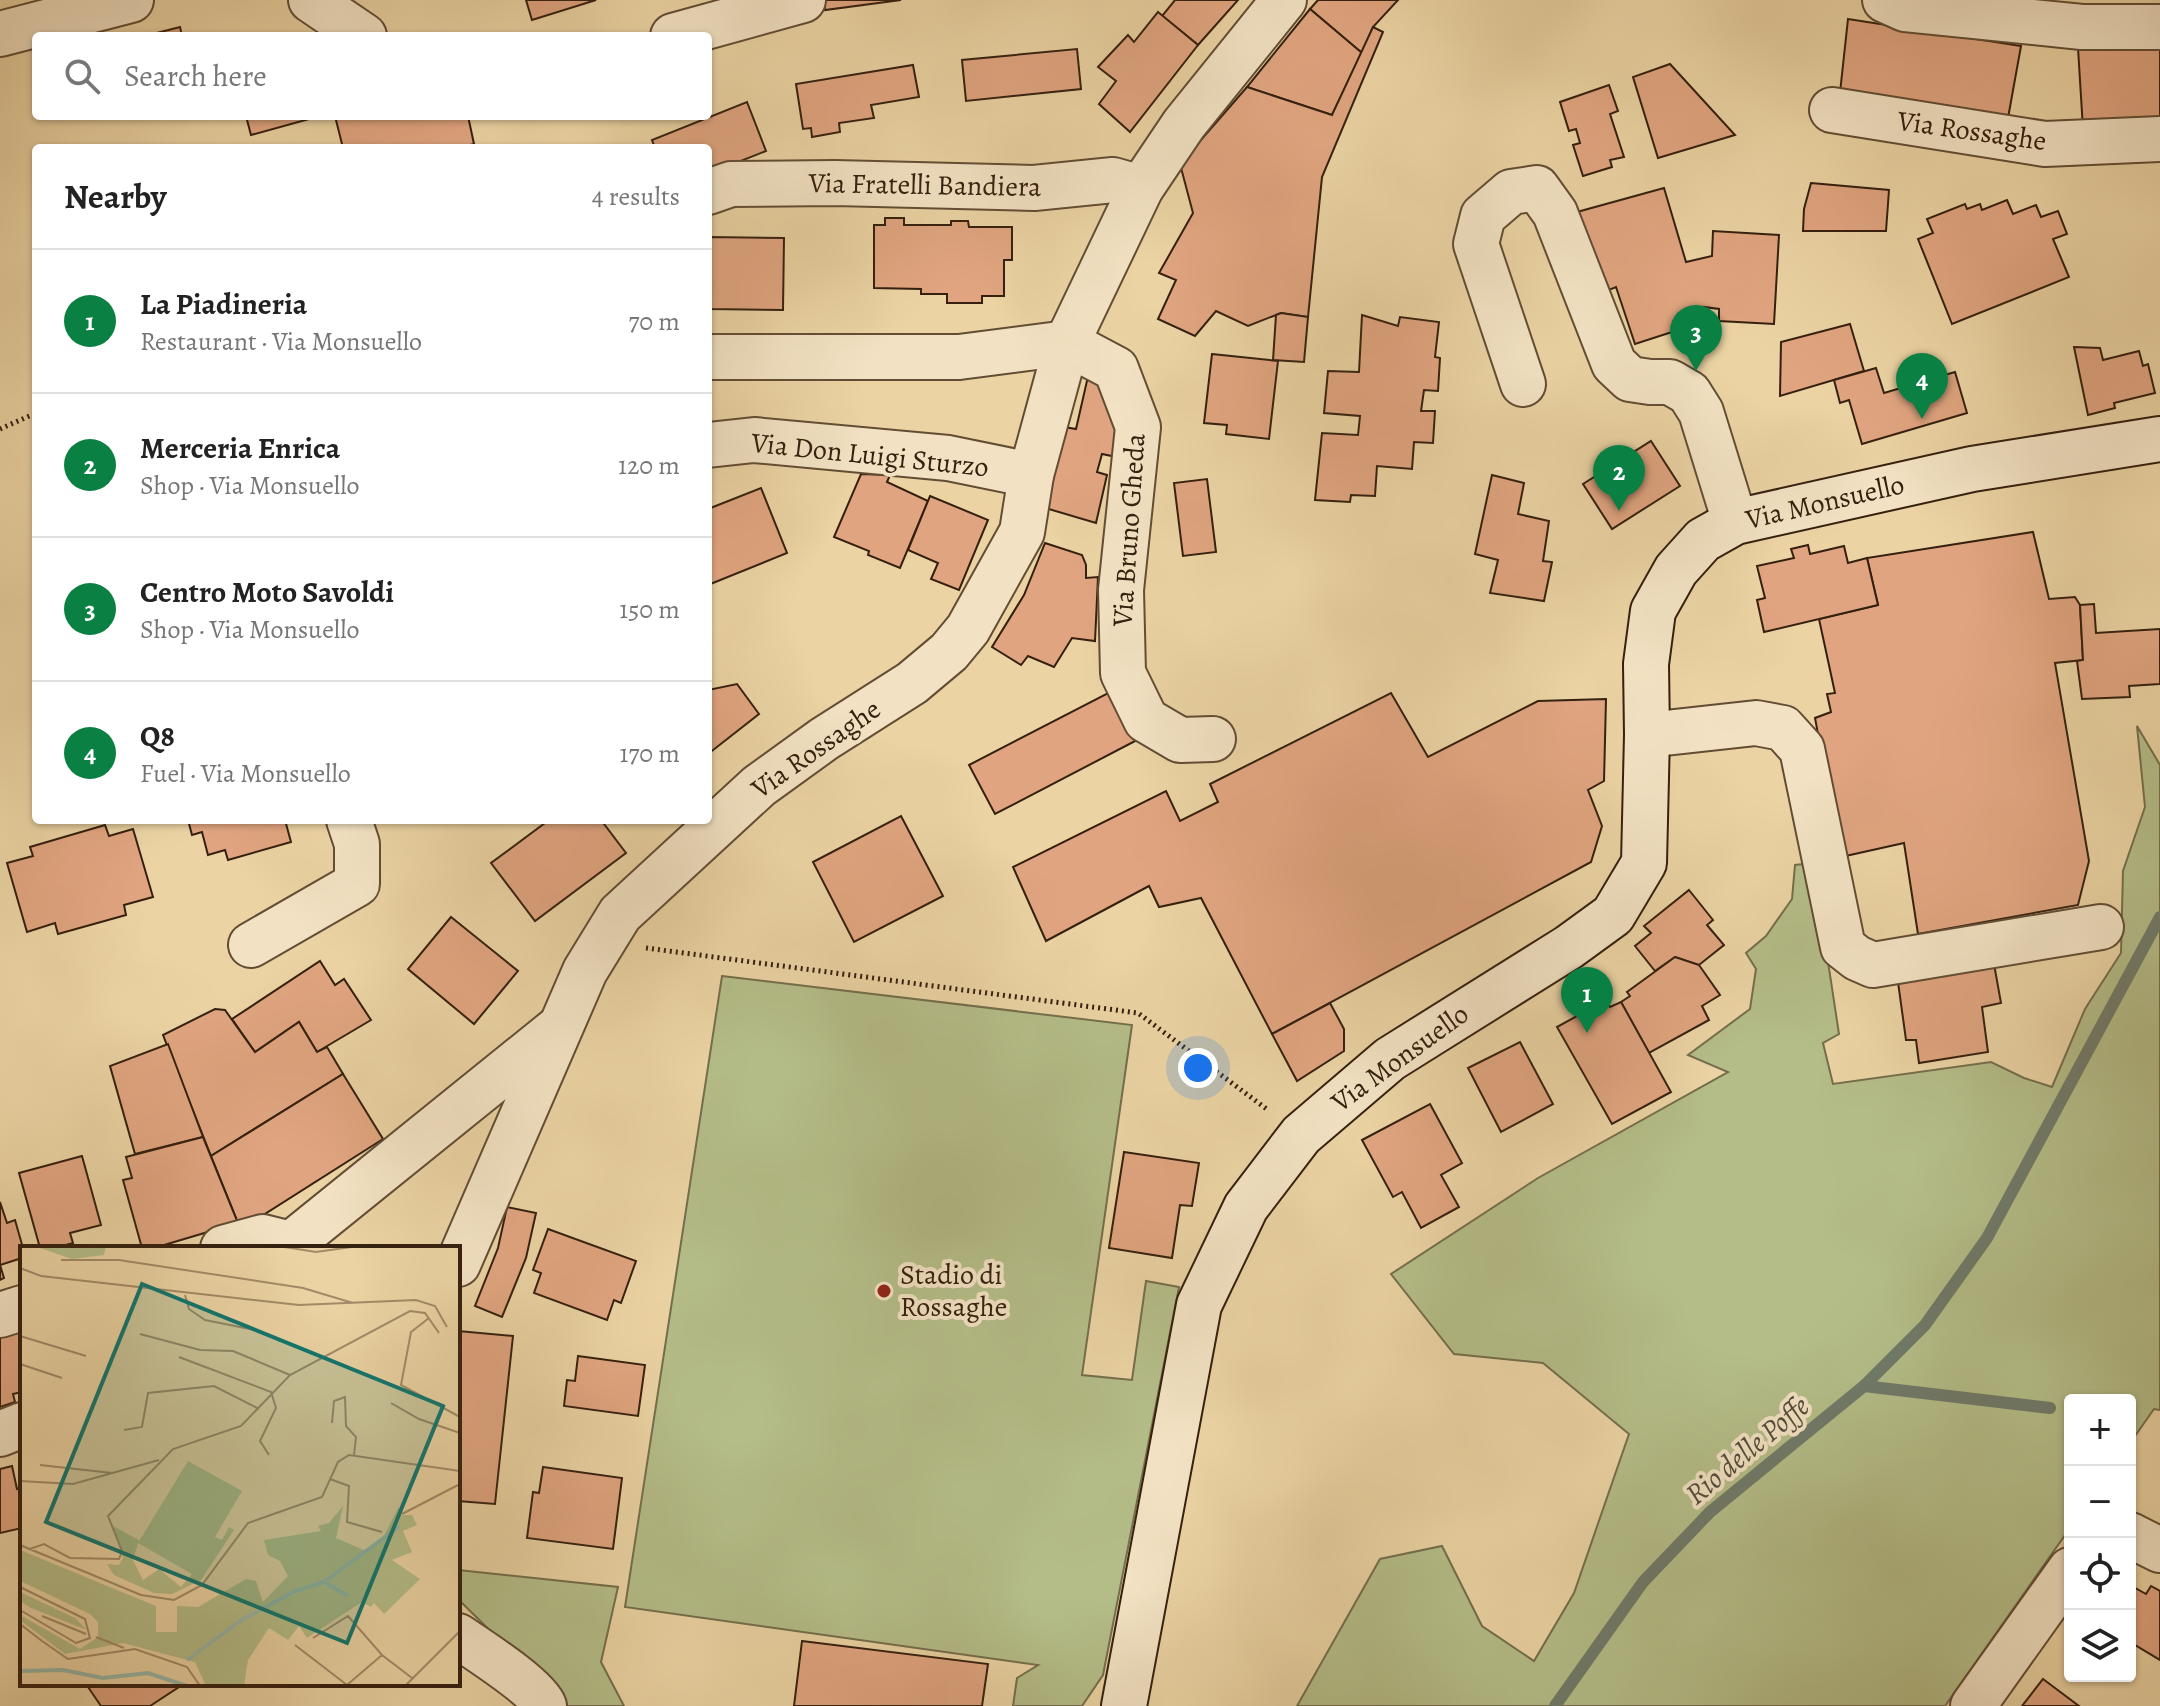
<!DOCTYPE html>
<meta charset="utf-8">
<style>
:root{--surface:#fff;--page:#f2f2f2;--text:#222;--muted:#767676;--line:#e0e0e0;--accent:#0b8043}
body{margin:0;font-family:Alegreya,serif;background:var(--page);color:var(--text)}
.controls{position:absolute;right:24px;bottom:24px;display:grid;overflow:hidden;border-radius:8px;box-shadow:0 2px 6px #0004}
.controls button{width:72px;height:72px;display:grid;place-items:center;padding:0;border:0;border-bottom:2px solid var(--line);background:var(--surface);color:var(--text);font:40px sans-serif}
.you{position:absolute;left:1198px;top:1068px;width:28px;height:28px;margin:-20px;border:6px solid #fff;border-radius:50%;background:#1a73e8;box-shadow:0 0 0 12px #1a73e833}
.badge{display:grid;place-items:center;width:52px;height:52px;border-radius:50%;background:var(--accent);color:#fff;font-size:26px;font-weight:700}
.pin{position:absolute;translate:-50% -66px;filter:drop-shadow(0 2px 4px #0008)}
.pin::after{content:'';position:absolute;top:42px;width:28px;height:24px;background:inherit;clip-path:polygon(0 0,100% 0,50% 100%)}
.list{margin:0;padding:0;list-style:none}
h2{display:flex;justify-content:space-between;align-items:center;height:104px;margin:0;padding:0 32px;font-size:34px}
h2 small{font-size:26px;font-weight:400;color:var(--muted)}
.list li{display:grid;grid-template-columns:52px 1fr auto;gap:24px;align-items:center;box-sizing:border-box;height:144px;padding:0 32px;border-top:2px solid var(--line)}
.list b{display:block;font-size:30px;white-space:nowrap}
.list p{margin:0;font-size:26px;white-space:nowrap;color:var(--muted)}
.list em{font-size:26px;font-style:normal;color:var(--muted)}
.icon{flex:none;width:44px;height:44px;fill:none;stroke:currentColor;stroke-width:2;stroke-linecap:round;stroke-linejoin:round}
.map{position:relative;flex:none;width:2160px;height:1706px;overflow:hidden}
.search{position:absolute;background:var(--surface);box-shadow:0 2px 6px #0004;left:32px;top:32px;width:680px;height:88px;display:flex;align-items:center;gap:20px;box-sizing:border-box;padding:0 28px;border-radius:8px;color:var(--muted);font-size:30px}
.panel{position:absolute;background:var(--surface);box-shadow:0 2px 6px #0004;left:32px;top:144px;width:680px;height:680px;border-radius:8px}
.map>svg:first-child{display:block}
.green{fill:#b4bd88;stroke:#746e4c;stroke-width:2}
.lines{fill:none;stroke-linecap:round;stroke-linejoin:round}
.stream{stroke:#707b6a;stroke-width:12}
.building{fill:#e0a580;stroke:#35200f;stroke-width:2}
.street-casing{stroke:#624d34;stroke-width:48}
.secondary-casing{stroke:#35200f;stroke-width:48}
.path{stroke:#35200f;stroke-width:5;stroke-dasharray:2 4;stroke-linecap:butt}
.street{stroke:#f2e2c3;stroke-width:44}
.secondary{stroke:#f2e2c3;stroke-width:44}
.poi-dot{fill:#8f2418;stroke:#f2e2c3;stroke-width:3}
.labels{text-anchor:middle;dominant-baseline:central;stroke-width:8;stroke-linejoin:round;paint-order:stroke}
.street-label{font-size:28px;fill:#35200f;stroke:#f2e2c3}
.poi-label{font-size:28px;fill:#35200f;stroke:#f2e2c3;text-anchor:start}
.water-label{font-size:30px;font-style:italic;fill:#534e3d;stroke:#f2e2c3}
.inset-river{fill:none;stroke:#98b8a7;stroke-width:4}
.inset-road{fill:none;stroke:#a28b68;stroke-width:2}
.view{fill:#0f766e;fill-opacity:0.15;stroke:#0f766e;stroke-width:4}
.inset-edge{fill:none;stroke:#35200f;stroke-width:4}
</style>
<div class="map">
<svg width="2160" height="1706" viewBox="0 0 2160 1706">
<rect width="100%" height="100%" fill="#ebd3a3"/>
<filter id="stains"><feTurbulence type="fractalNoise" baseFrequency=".0025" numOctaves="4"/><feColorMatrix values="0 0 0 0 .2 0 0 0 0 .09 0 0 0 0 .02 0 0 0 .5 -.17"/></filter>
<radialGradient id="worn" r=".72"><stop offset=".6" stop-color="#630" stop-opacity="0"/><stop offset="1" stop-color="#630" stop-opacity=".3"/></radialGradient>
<g class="green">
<polygon points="2137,726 2160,765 2160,1410 2154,1409 2130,1443 2130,1400 2070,1400 2070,1528 1945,1706 1297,1706 1380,1559 1442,1546 1482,1626 1534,1661 1574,1593 1629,1434 1543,1363 1454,1354 1391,1274 1538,1178 1728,1072 1688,1055 1750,1009 1756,969 1746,953 1766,936 1792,899 1795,865 1813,863 1839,1034 1823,1043 1833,1084 1991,1062 2024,1078 2052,1087 2085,1009 2121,953 2123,871 2145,807"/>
<polygon points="722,976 1132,1025 1082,1375 1132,1380 1146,1281 1179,1287 1103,1675 1082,1706 1013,1706 1017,1678 1038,1665 625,1607"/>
<polygon points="458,1570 618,1587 601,1662 624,1706 548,1706 528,1668 458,1599"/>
</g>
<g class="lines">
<g class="stream">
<polyline points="1864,1386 1925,1325 1987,1238 2160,917"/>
<polyline points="1555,1706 1643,1582 1710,1512 1864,1386 2050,1408"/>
</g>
</g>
<g class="building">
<polygon points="526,0 596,0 532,20"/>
<polygon points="824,0 901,0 825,10"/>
<polygon points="1175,0 1238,0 1198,45 1162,16"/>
<polygon points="1318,0 1398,0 1373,27 1362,53 1310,9"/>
<polygon points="1310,9 1362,53 1332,115 1247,87"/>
<polygon points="1158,12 1198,45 1130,132 1099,104 1116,81 1098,67 1128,35 1134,42"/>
<polygon points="1848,19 2021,46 2006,129 1839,102"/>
<polygon points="180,27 182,36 145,36"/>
<polygon points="1373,27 1383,32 1322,177 1308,317 1281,313 1248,326 1216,311 1195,336 1158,319 1176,280 1159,273 1193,213 1180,164 1247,87 1332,115"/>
<polygon points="2160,44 2160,126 2083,129 2078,48"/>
<polygon points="1077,49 1081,89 966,101 962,60"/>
<polygon points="1670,64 1735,135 1658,158 1633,77"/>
<polygon points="913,65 919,97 871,105 874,118 839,123 840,132 812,137 811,128 803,129 796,84"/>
<polygon points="1609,85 1618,111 1610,114 1624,157 1610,160 1612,167 1583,176 1573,145 1580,143 1576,129 1569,131 1560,102"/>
<polygon points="747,102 766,151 708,174 708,148 655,148 652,140"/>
<polygon points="246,116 320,116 251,135"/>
<polygon points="335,116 468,116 474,144 458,148 343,148"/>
<polygon points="1811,183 1889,190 1886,231 1803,231 1804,209"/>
<polygon points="1664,188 1686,262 1712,256 1713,231 1779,235 1774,324 1719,321 1719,309 1704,307 1706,321 1635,344 1616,287 1604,292 1577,212"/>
<polygon points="2007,200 2013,214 2036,205 2041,217 2058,211 2067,234 2053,239 2069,277 1952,324 1918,239 1933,233 1927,219 1965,204 1967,209 1980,204 1982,210"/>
<polygon points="885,218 904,218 904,225 951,225 951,221 968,221 969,227 1012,227 1012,260 1004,260 1004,296 982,296 982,303 947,303 947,294 921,294 921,289 874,288 874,225 885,225"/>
<polygon points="708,237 784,238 783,310 708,309"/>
<polygon points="1281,313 1308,317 1304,362 1273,360 1276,315"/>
<polygon points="1362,315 1398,326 1400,317 1439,322 1435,357 1440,358 1438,391 1424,390 1421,411 1435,411 1433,443 1414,442 1412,469 1377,466 1375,496 1351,495 1350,502 1315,500 1322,433 1358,435 1360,416 1324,413 1328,371 1359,372"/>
<polygon points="1850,324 1864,371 1780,396 1781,342"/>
<polygon points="2074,347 2100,348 2103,360 2139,351 2143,366 2148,364 2155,393 2114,403 2115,408 2088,415"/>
<polygon points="1212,354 1278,361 1269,439 1226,434 1227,425 1204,423"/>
<polygon points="1876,368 1884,393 1955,372 1967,413 1862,444 1849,400 1840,403 1834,380"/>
<polygon points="1089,372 1119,398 1121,458 1102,454 1097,472 1107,475 1096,523 1042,507 1064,427 1076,429"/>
<polygon points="1651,441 1680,486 1612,529 1583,484"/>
<polygon points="861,474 890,475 887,482 928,501 900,568 868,555 869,551 834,537"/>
<polygon points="1492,475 1524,483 1518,514 1549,521 1543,561 1552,562 1544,601 1490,593 1498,560 1475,554"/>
<polygon points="1207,479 1216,552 1183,556 1174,483"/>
<polygon points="761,488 787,553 708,585 708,509"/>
<polygon points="930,496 988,520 959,590 931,579 938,563 908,550"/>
<polygon points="2033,532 2049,599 2075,597 2080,605 2083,660 2055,663 2089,861 2078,905 1918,934 1904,843 1841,857 1815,718 1831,712 1827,694 1835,693 1819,619 1878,605 1867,558"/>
<polygon points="1045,543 1082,555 1086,565 1086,578 1098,577 1095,641 1072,638 1054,667 1028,656 1021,665 992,647 1024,595"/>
<polygon points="1808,545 1810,554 1844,546 1848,563 1867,558 1878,605 1764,632 1757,600 1765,598 1757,566 1794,558 1791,549"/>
<polygon points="2094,604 2096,633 2160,629 2160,684 2129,686 2130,697 2082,699 2077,661 2083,660 2080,605"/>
<polygon points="737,684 759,714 708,754 708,690"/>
<polygon points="1114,690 1139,739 995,814 969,765"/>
<polygon points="1391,693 1428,757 1538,701 1606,699 1604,781 1588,790 1602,826 1591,862 1272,1034 1201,898 1159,907 1149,886 1046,941 1013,867 1166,791 1180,821 1218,802 1210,784"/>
<polygon points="901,816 943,896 854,942 813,862"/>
<polygon points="188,820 285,820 291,842 228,860 225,850 208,855 202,832 192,835"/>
<polygon points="549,820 601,820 626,853 535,921 491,863"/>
<polygon points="105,825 109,836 133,829 153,897 124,905 126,915 58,934 55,923 27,932 7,863 33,856 30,847"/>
<polygon points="1689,890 1713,920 1707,925 1724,945 1699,965 1675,957 1655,971 1635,946 1651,933 1644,926"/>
<polygon points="451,917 518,971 474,1024 408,969"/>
<polygon points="1675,957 1699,965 1720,995 1702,1006 1709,1020 1649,1053 1621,1002 1630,996 1627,992"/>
<polygon points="320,961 335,985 344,979 371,1020 317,1052 299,1022 255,1052 232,1019"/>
<polygon points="1994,964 2001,1003 1982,1007 1988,1052 1919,1063 1916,1040 1906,1040 1898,982"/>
<polygon points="1606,1000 1610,1007 1621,1002 1671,1092 1612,1124 1557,1027"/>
<polygon points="1330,1003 1344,1029 1344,1051 1297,1081 1272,1034"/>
<polygon points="215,1009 225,1010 255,1052 299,1022 317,1052 327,1047 343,1074 211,1156 163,1035"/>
<polygon points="1520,1042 1553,1104 1501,1132 1468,1068"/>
<polygon points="168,1044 203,1137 135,1154 110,1066"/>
<polygon points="343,1074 383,1139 260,1217 238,1223 211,1156"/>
<polygon points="1430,1104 1462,1163 1441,1175 1459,1207 1421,1228 1402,1192 1393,1197 1362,1140"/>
<polygon points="203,1137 238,1223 154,1248 142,1248 123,1180 132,1178 126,1157"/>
<polygon points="1124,1152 1199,1163 1192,1206 1180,1205 1172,1258 1109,1248"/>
<polygon points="82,1156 101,1225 70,1233 73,1243 55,1248 40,1248 19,1173"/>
<polygon points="0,1202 7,1223 15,1220 23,1248 22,1258 0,1265 4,1278 0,1280"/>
<polygon points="507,1207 536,1213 526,1258 502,1317 475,1306 498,1248"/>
<polygon points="548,1229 636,1261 621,1303 614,1300 607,1320 534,1293 541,1273 533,1270"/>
<polygon points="22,1330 22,1392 13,1394 15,1402 0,1407 0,1337"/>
<polygon points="458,1331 513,1336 495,1504 458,1501"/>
<polygon points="578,1356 645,1365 638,1416 564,1406 567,1380 575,1381"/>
<polygon points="12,1466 17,1489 22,1488 22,1528 0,1533 0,1469"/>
<polygon points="543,1467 622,1478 613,1549 527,1538 533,1492 539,1493"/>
<polygon points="2130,1585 2146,1594 2151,1586 2160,1591 2160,1660 2130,1642"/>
<polygon points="802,1641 988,1664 982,1706 794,1706"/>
<polygon points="2043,1679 2079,1706 2022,1706"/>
<polygon points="86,1684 181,1684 182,1685 150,1706 101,1706"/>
</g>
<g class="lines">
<defs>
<g id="street">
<polyline points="311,0 364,36"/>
<polyline points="1885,0 1905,9 2082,27 2160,27"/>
<polyline points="0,34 131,0"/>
<polyline points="673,36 803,0"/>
<polyline points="1832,110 2045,144 2160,139"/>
<polyline points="708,192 731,184 835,183 1034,188 1113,180 1141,188"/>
<polyline points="708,357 959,357 1067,343 1116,369 1138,427 1121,590 1123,673 1146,720 1180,740 1213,739"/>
<polyline points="1523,384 1476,244 1483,216 1511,192 1537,188 1555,213 1614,364 1630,379 1650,382 1670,382 1689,393 1701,412 1735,522"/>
<polyline points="708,445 754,440 948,458 1031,475"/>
<polyline points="1647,735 1756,723 1783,728 1802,749 1843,947 1857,958 1873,965 2101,927"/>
<polyline points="251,945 357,884 357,844 349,820"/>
<polyline points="223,1248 263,1237 291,1244"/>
<polyline points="286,1248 556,1030"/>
<polyline points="458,1264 585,971 620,914 759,786 824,739 912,683 949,652 968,629 1022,532 1031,475 1067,343 1141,188 1184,124 1284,0"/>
<polyline points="0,1315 22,1308"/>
<polyline points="0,1434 22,1425"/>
<polyline points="2130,1535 2160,1550"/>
<path d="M458,1636C477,1649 537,1687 544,1706"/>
<polyline points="1973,1706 2070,1570"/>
</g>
<polyline id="secondary" points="1124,1706 1199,1305 1246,1207 1301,1135 1390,1059 1569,947 1613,915 1644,863 1647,735 1646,664 1653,611 1676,570 1703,540 1735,522 1972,469 2160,439"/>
</defs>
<use href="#street" class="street-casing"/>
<use href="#secondary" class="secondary-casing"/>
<g class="path">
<polyline points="0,429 36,413"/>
<polyline points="646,948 1138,1013 1268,1110"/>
</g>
<use href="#street" class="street"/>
<use href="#secondary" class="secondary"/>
</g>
<circle class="poi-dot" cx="884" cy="1291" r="8"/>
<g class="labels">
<g class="street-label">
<text transform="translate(1972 131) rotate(8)">Via Rossaghe</text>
<text transform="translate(925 185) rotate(1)">Via Fratelli Bandiera</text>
<text transform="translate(870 455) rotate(6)">Via Don Luigi Sturzo</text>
<text transform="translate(1825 502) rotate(-13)">Via Monsuello</text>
<text transform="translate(1129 530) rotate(-86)">Via Bruno Gheda</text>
<text transform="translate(816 749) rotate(-35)">Via Rossaghe</text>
<text transform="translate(1400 1058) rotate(-36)">Via Monsuello</text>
</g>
<g class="poi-label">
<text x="900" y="1275">Stadio di<tspan x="900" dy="32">Rossaghe</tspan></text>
</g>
<g class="water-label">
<text transform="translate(1747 1450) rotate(-40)">Rio delle Poffe</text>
</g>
</g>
<g transform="translate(20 1246)">
<rect width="440" height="440" fill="#ebd3a3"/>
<path d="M14,0H86L84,9L52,13ZM168,215L222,245L195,291L202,294L209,281L214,284L181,334L152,348L134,347L94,329L87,318L99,319L103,312L93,280L119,294L113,314L123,334L139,323L161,341L172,328L118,297ZM323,260L316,292L346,305L364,290L379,260L380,269H392L397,279L383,285L392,306L372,314L400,333L364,368L354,357L351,361L342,356L287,392L279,380L268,394L249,382L228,414L224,440H186L175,416L103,397L45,408L0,374V369L60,403L78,391V376L70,368L0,335V304L136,360V386H157V360L178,361L226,333L236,335L243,356L268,330L260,315L248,309L244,294L301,285L298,280L309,277ZM0,346L55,372L67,384L11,362L0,355Z" fill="#b4bd88"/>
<path class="inset-river" d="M304,336L380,280M167,414L220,375L275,345L304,336L328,350M0,425L43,424L83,432L128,427L167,440"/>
<path class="inset-road" d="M258,0L296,6L339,0M41,14H99L283,42L333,57M0,22L21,30L279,59L396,54L415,60L427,81M165,49L169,63L185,74L235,84M409,72L391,86L381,139L440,171M120,88L180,104L213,105L270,129M0,90L66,110M159,111L251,146L256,162L240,195L249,209M0,118L42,132M371,157L399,173L440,187M312,177L314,155L325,151L326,180L336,191L334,209M104,184L122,181L128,147L194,140L239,163M20,219L92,227M310,233L329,240L327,276L362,286M0,235L53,238L139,214M382,268L440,238M0,299L121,349L154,354L182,339L228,277L302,251L318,216L329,209L440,225M10,303L24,298L50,312L99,313L102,305L88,270L153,203L221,180L270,129L390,65L405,67L419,87M0,341L65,373L70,392L56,397L0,364M22,370L66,388M0,378L22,395M76,391L104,402M293,392L328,370L362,409L392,432M22,395L48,413L115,403L167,421L180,440M275,399L327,439L362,409M385,440L440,385"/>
<path class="view" d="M122,38L423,160L327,397L26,276Z"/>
<rect width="440" height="440" class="inset-edge"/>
</g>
<rect width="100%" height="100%" filter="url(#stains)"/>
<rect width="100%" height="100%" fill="url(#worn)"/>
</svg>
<div class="controls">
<button>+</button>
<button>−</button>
<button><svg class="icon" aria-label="locate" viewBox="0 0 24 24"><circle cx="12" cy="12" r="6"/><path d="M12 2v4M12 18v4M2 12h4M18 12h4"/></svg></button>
<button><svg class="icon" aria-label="layers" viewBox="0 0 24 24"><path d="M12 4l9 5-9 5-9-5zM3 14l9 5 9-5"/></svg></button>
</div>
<div class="you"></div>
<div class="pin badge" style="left:1587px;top:1033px">1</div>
<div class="pin badge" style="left:1619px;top:511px">2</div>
<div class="pin badge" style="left:1696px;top:371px">3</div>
<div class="pin badge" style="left:1922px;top:419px">4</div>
<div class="search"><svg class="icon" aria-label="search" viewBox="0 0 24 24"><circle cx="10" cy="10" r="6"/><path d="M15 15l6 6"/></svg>Search here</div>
<section class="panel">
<h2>Nearby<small>4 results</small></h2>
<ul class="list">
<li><span class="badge">1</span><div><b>La Piadineria</b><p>Restaurant · Via Monsuello</p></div><em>70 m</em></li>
<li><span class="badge">2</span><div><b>Merceria Enrica</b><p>Shop · Via Monsuello</p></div><em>120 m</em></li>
<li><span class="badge">3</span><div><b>Centro Moto Savoldi</b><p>Shop · Via Monsuello</p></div><em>150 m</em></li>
<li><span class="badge">4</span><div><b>Q8</b><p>Fuel · Via Monsuello</p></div><em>170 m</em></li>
</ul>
</section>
</div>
